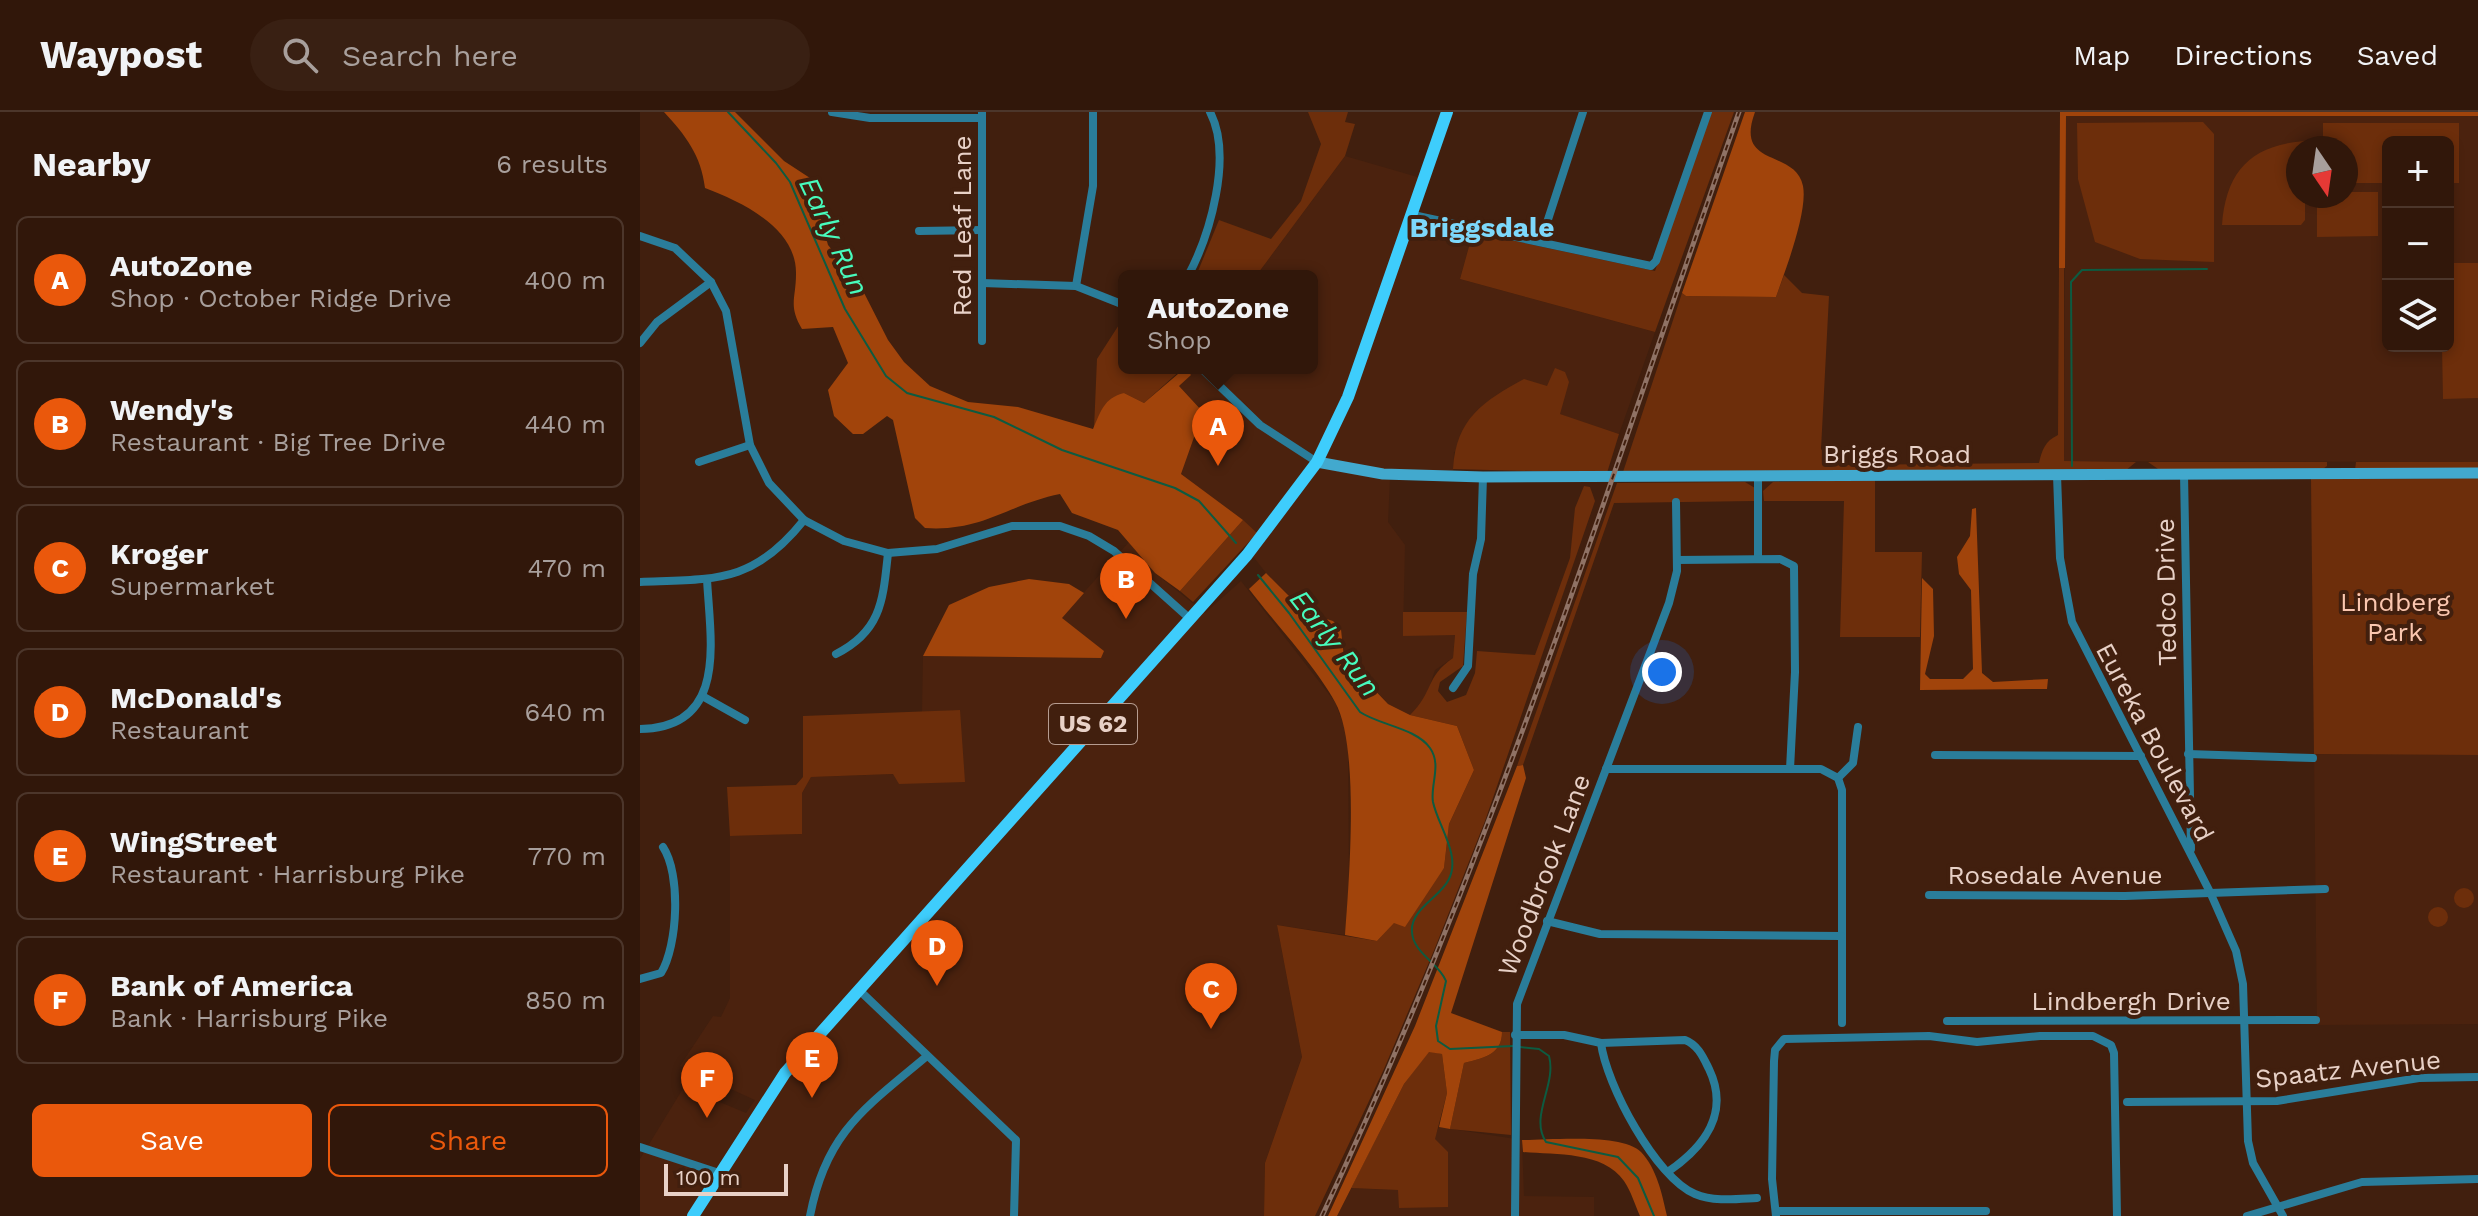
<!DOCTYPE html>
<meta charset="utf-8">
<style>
:root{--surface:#31170a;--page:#392013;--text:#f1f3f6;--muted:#a89f9c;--line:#4c362b;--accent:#ea580c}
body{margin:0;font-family:"Work Sans",sans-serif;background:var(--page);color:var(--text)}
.controls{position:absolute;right:24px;top:24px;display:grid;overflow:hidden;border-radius:12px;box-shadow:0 4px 12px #0003}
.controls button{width:72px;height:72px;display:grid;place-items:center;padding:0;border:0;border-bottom:2px solid var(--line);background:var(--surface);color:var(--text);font:40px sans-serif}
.compass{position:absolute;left:1646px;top:24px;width:72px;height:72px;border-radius:50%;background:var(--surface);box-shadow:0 4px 12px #0003;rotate:167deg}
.scale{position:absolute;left:24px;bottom:20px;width:124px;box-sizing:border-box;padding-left:8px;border:4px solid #e8d1c7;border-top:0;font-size:22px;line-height:28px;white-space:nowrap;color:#e8d1c7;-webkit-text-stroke:6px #411f0e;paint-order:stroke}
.you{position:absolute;left:1022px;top:560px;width:28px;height:28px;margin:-20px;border:6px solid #fff;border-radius:50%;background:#1a73e8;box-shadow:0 0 0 12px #1a73e833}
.badge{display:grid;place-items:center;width:52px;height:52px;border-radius:50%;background:var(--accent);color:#fff;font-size:26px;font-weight:700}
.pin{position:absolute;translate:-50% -66px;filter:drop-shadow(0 2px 4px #0008)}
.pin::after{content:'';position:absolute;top:42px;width:28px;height:24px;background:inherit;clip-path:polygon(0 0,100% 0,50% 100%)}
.popup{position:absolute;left:478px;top:158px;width:200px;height:104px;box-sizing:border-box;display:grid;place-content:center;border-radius:12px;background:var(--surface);filter:drop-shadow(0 2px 6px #0005);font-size:26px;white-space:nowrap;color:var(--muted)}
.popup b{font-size:30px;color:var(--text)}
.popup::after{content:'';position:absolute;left:50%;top:100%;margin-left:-16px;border:16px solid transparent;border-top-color:var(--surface)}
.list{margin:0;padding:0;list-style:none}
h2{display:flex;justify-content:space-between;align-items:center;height:104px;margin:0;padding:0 32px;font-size:34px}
h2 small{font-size:26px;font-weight:400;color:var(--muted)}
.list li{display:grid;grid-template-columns:52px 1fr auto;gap:24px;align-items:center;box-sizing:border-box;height:128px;margin:0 16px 16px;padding:0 16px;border:2px solid var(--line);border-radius:12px}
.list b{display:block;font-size:30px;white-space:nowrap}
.list p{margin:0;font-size:26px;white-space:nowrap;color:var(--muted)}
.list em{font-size:26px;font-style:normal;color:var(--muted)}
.actions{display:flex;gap:16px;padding:24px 32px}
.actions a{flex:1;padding:18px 0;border:2px solid var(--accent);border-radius:12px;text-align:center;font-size:28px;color:var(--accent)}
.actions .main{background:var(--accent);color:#fff}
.icon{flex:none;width:44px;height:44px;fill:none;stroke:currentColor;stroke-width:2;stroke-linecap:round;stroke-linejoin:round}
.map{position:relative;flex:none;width:1838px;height:1104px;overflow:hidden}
header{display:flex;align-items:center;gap:48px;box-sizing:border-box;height:112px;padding:0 40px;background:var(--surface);border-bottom:2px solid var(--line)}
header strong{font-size:38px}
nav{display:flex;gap:44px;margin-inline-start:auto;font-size:28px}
.search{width:560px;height:72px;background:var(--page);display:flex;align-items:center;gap:20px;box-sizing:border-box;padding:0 28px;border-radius:44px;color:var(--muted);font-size:30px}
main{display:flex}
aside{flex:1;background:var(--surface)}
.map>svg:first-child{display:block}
.built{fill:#4b220e;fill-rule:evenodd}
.green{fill:#6d2e0b}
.forest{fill:#a1440b}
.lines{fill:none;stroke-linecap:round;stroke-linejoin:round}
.stream{stroke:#0d5b41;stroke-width:2}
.street{stroke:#2a7d9a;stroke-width:8}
.secondary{stroke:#42a9ce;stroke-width:11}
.primary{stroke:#3ecdfc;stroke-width:12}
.rail-casing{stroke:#8f7265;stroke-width:5}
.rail{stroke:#411f0e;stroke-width:2;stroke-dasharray:6;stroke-linecap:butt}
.labels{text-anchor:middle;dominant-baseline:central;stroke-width:8;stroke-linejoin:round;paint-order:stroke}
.shield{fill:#411f0e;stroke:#b69c90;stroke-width:2}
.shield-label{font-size:24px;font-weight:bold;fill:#e8d1c7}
.street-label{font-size:26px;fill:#e8d1c7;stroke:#411f0e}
.park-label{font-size:26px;fill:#fac6af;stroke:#411f0e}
.neighbourhood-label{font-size:28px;font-weight:bold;fill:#7dd8fb;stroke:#411f0e}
.water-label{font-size:28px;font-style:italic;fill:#47fbbd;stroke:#411f0e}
</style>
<header>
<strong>Waypost</strong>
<div class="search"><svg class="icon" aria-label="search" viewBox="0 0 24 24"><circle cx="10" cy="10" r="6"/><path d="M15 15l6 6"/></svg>Search here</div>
<nav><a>Map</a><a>Directions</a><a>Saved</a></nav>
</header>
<main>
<aside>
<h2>Nearby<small>6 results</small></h2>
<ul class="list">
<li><span class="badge">A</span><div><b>AutoZone</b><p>Shop · October Ridge Drive</p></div><em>400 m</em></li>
<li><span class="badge">B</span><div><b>Wendy's</b><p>Restaurant · Big Tree Drive</p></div><em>440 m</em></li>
<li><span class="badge">C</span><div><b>Kroger</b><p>Supermarket</p></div><em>470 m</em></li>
<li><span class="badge">D</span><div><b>McDonald's</b><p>Restaurant</p></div><em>640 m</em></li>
<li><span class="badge">E</span><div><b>WingStreet</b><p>Restaurant · Harrisburg Pike</p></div><em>770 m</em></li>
<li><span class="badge">F</span><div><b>Bank of America</b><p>Bank · Harrisburg Pike</p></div><em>850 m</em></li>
</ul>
<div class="actions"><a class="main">Save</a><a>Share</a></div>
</aside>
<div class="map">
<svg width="1838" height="1104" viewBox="0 0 1838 1104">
<rect width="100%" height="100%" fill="#411f0e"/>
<g class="built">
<path d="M1425,4H1838V350L1424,349ZM1748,30H1808V234H1748ZM1658,36H1706V84H1658Z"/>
<polygon points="705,44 781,66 767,105 833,120 820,167 1015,220 979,322 919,302 908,274 814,340 813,365 750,366 748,410 765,433 763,523 815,523 813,546 795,558 785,589 770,603 748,592 704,546 701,517 693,509 666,500 626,461 605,434 616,420 541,362 563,300 539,274 550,263 545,256 672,256 672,164 616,164"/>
<polygon points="489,430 515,461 565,501 601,469 695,590 708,624 709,771 705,823 637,813 662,945 625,1051 624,1104 0,1104 0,1047 44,975 106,1001 115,988 40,954 73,904 81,905 90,886 90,724 162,722 162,681 171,665 254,662 320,598 282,600 283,544 461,545 463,539 421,506"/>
<polygon points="1674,642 1838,643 1838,912 1677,913"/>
<polygon points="799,1015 882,1028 884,1084 954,1085 954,1104 697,1104 711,1076 759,1078 759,1095"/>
</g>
<g class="green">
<polygon points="668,0 708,0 705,10 715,12 705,44 616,164 556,164 579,108 631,127 661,89 681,32"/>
<polygon points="1071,0 1094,0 1015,220 820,167 833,120 1015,159"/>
<polygon points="1563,10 1574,22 1574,150 1500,147 1455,130 1438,67 1437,11"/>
<polygon points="1683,11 1819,11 1819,71 1808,71 1808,30 1748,30 1748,71 1706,71 1706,36 1683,36"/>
<path d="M1665,29V36H1658V84H1665V108L1661,113H1582C1586,60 1610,33 1665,29Z"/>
<polygon points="1706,80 1738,80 1738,124 1677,125 1677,84 1706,84"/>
<polygon points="1808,151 1838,151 1838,286 1803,287 1802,234 1808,234"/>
<path d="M1419,156H1424V349L1496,350L1485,359L983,360L1042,181L1046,184L1136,185L1144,163L1162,181L1189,184L1181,337L1191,349L1204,353L1399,351C1402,338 1405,329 1418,323Z"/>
<polygon points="484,205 484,256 543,256 504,291 484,281 454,317 457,247"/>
<path d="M915,256L925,260L929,270L920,302L979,322L967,361L813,357C816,306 844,289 884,267L907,274Z"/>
<polygon points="1508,350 1687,350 1687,354 1680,359 1521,359"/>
<polygon points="1716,350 1838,350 1838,357 1715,358"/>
<polygon points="1838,366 1838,643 1674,642 1671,367"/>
<polygon points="1235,368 1235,440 1282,440 1280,525 1200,525 1204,389 1124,389 1123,379 1133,370"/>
<polygon points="1105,370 1115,376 1114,389 974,391 883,653 877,654 977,371"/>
<path d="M944,374L950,375L955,389L845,709L795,836L744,957L675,1104H624L625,1051L662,945L637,813L737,829L804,756L809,712L834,658L817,614L770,603C794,580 785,565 813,546L815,523L763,524V500H827L823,554L800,570L798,579L807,590L826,583L835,561L837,539L895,543L930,446L935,396Z"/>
<polygon points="603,408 617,421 553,490 540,479"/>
<polygon points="320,598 325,670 259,672 253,662 171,665 162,681 162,722 90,724 87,675 156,673 163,665 163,604"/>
<circle cx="1824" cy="786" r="10"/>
<circle cx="1798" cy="805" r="10"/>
<path d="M862,920H870L871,1023L810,1017L824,951C843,946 862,943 862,920Z"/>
<polygon points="789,939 802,942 807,981 795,1027 808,1040 808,1095 759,1096 758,1078 711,1076 764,972"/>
</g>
<g class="forest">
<path d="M24,0H95L144,49L170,66L188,133L219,171L248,228L264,250L290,274L328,290L378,295L453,317C461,299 464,286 484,281L504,291L545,256L551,263L539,274L563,300L541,362L603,408L540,479L515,461L478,418L432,401L420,382C369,392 343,420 285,416L275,406L253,308L247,304L223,322H213L194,304L188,278L208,251L193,215L162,217C148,193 156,187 156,162C157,116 102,90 65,76C61,43 46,24 24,0Z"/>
<path d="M1105,0H1115C1094,57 1155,36 1163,74C1168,100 1145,159 1136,185L1046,184L1042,181Z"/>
<polygon points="1420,0 1838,0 1838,4 1426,4 1425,156 1419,156"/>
<polygon points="1336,396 1342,561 1353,570 1408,567 1407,577 1280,578 1282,466 1293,477 1294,524 1285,562 1290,567 1323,567 1333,557 1331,478 1319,462 1317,445 1330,424 1332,397"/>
<path d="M626,461L665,500L693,509L701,517L704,546L748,592L770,603L817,614L834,658L809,712L804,756L765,815L754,811L737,829L705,823C709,769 720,634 695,590C677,556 634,510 609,477Z"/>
<polygon points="389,467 429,472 444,481 422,506 464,539 461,546 283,544 309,493 349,475"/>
<path d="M883,653L886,666L811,901L862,920C862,943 843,946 824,951L810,1017L799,1015L807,981L802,942L789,940L764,972L697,1104H688L775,914L877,654Z"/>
<path d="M882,1028C910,1028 982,1021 1001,1040C1017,1057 1022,1082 1027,1104H1000C995,1093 991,1079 984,1069C963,1039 915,1043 883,1040Z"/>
</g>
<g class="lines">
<g class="stream">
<polyline points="88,0 136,51 150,70 205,197 246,264 267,281 354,305 422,338 535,376 559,389 596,431"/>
<polyline points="1432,354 1431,170 1442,158 1567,157"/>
<path d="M618,463L649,501L720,600C739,613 776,616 790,636C802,653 790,673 793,690C798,714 821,743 809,767C800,786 770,797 772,820C773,841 799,851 806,869L796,914L798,929L810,937L873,934"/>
<path d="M880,935L899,937L909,944C917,973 889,1004 906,1030L978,1045L998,1066L1014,1104"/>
</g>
<g class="street">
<polyline points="192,0 230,6 342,6"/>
<polyline points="773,103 1011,154 1016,149 1068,0"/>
<polyline points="279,119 342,118"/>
<polyline points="0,124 35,136 71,170 86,199 110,333 129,371 164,408 204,429 248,441 297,437 372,414 420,414 449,424 474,439 549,506"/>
<polyline points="901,129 943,0"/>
<path d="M548,164C570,123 593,44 570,0"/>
<polyline points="342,171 436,174 484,193"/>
<polyline points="436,174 453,74 453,0"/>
<polyline points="342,229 342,0"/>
<polyline points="0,231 17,210 71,170"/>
<polyline points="561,256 620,313 677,350"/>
<polyline points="59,350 110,333"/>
<polyline points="1544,362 1551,737"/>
<polyline points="1417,363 1420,446 1432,510 1570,780 1596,839 1603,872 1608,1029 1613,1051 1643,1104"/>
<polyline points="1118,365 1118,447"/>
<polyline points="1037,448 1140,447 1154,454 1155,560 1150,657"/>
<path d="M0,470C76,467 113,472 164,408"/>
<path d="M196,542C242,519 243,487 248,441"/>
<polyline points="813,576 828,554 833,462 841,427 843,365"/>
<polyline points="64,585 105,608"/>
<path d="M0,617C89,616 70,527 67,467"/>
<polyline points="1548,642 1673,646"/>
<polyline points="1295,643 1501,644"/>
<polyline points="966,657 1181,657 1198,666 1202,678 1202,911"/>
<polyline points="1198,666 1213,651 1218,615"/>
<polyline points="1289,783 1485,784 1685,777"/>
<polyline points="907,809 960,822 1201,824"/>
<path d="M0,867L21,861C38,833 41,762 23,735"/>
<polyline points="218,877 376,1028 374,1104"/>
<polyline points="1307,909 1676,908"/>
<path d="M875,923H924L961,931L1045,928C1058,933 1063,945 1069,957C1090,1001 1065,1034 1029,1059"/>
<path d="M961,931C966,972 1016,1066 1055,1082C1074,1090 1097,1087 1117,1086"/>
<polyline points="1487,990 1637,989 1779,966 1838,965"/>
<polyline points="0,1035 79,1061"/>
<polyline points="1136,1099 1346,1099"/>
<path d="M170,1104C186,1020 225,996 287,944"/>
<polyline points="875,1104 877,892 1029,491 1037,459 1036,390"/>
<polyline points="1136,1104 1132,1067 1134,949 1135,938 1144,927 1289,924 1337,930 1400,924 1453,924 1471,933 1474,941 1477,1104"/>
<polyline points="1607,1104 1722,1070 1838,1067"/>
</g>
<polyline class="secondary" points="677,350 743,362 843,365 1838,361"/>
<polyline class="primary" points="53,1104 145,961 607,443 677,350 708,285 807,0"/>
<defs>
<path id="rail" d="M682,1104C850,748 969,371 1099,0"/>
</defs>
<use href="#rail" class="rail-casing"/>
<use href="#rail" class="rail"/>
</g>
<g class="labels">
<rect class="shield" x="409" y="592" width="88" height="40" rx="6"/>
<g class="shield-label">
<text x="453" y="612">US 62</text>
</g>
<g class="street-label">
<text transform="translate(322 114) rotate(-90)">Red Leaf Lane</text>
<text x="1257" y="342">Briggs Road</text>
<text transform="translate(1526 480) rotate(-91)">Tedco Drive</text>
<text transform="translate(1515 630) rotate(62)">Eureka Boulevard</text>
<text transform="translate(904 763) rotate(-69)">Woodbrook Lane</text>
<text x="1415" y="763">Rosedale Avenue</text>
<text x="1491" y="889">Lindbergh Drive</text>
<text transform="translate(1708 957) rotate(-6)">Spaatz Avenue</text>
</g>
<g class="park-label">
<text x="1755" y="490">Lindberg<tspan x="1755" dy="30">Park</tspan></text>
</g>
<g class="neighbourhood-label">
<text x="842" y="115">Briggsdale</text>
</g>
<g class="water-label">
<text transform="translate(194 124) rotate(65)">Early Run</text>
<text transform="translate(695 531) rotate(52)">Early Run</text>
</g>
</g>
</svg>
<div class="controls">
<button>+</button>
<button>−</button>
<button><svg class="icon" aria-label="layers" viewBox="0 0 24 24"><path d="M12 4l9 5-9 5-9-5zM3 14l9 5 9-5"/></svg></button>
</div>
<svg class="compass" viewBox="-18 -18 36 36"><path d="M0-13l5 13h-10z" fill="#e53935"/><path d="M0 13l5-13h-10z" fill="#a89f9c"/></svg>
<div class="scale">100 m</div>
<div class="you"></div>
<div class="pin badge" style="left:578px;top:354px">A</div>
<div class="popup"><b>AutoZone</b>Shop</div>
<div class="pin badge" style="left:486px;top:507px">B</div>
<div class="pin badge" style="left:571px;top:917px">C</div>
<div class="pin badge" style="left:297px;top:874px">D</div>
<div class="pin badge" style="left:172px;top:986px">E</div>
<div class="pin badge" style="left:67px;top:1006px">F</div>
</div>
</main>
